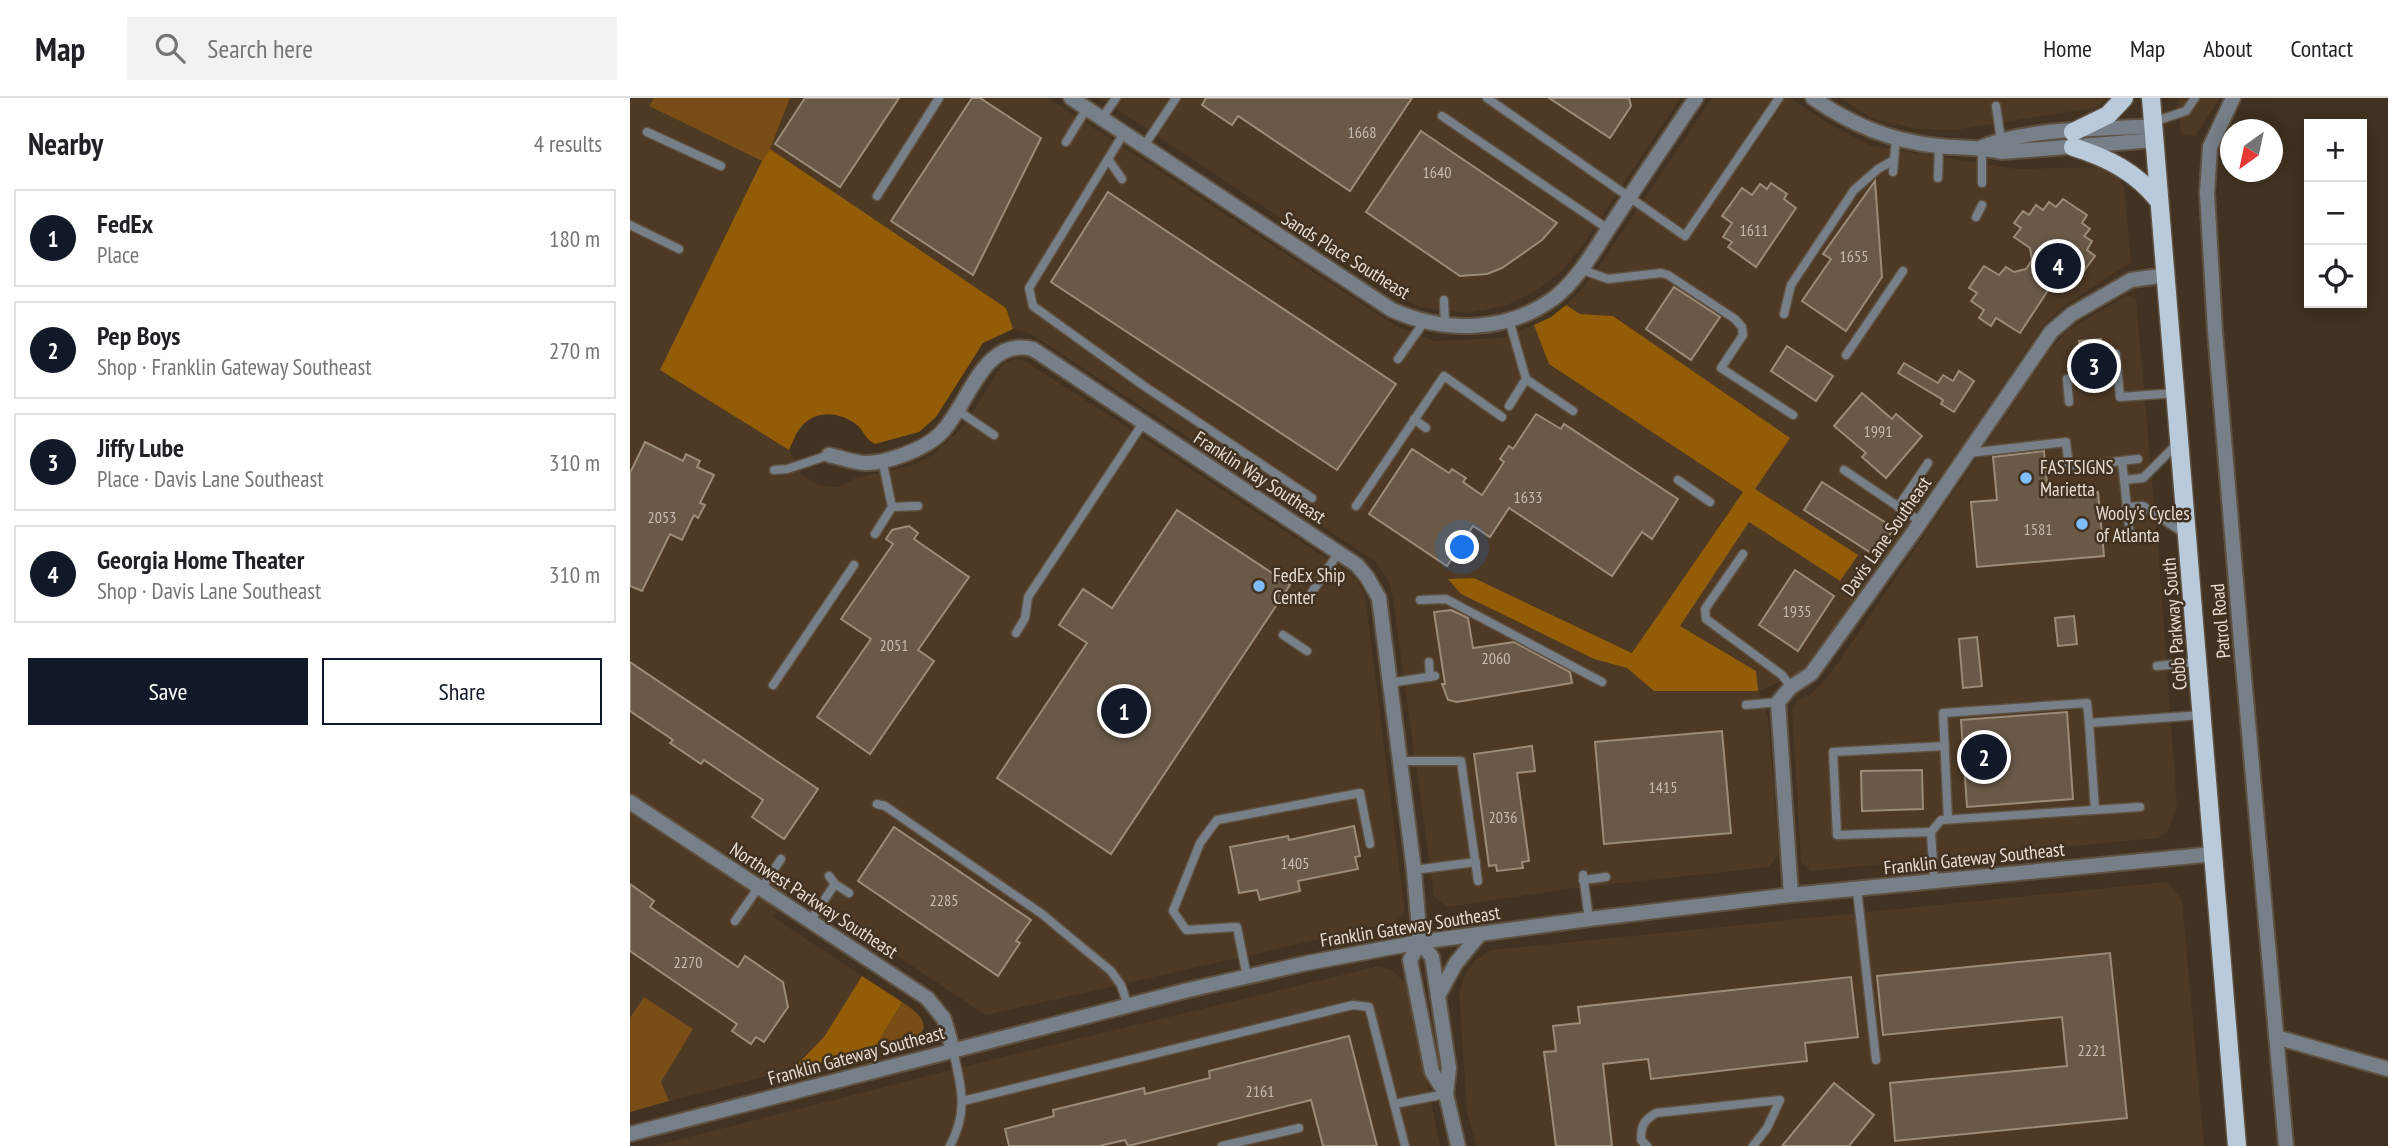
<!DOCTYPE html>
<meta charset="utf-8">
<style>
:root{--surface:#fff;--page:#f2f2f2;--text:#202124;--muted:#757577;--line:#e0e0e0;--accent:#111827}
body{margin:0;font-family:"PT Sans Narrow",sans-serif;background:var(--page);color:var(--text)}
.controls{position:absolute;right:21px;top:21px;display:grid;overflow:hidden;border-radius:0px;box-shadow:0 4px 18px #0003}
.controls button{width:63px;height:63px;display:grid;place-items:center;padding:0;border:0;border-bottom:2px solid var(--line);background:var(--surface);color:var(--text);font:35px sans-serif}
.compass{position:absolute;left:1590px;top:21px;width:63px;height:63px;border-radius:50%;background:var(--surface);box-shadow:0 4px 18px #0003;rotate:213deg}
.you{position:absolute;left:833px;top:450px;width:24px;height:24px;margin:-18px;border:5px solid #fff;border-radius:50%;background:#1a73e8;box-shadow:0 0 0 10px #1a73e833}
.badge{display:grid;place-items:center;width:46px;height:46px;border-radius:50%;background:var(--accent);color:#fff;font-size:23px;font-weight:700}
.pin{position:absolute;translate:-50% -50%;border:4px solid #fff;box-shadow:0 2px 7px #0006}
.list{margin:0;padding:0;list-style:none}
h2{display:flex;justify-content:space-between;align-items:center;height:91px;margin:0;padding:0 28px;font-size:30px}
h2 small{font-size:23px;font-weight:400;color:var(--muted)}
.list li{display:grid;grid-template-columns:46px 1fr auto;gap:21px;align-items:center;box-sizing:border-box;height:98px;margin:0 14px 14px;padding:0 14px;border:2px solid var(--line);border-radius:0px}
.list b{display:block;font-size:26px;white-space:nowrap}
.list p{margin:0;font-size:23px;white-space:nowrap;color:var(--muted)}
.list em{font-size:23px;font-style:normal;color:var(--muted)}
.actions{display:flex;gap:14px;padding:21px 28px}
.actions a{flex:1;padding:16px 0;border:2px solid var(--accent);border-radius:0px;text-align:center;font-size:24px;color:var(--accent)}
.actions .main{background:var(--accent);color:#fff}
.icon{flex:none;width:38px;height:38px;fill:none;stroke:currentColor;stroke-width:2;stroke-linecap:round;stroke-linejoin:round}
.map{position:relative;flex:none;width:1758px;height:1048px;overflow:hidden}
header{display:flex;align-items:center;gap:42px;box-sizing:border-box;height:98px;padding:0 35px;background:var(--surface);border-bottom:2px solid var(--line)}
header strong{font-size:33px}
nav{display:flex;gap:38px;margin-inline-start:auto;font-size:24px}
.search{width:490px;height:63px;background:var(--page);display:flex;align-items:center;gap:18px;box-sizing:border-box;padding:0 24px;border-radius:0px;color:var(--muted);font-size:26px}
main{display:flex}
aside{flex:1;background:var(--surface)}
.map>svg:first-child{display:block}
.built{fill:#4d3924}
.green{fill:#784e16}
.forest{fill:#935d08}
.building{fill:#6a5947;stroke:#9c8b77;stroke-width:2}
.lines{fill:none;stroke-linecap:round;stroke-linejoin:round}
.service-casing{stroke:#5f5141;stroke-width:11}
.minor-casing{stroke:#5f5141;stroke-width:18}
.tertiary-casing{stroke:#5f5141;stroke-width:18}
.primary-casing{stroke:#5f5141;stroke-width:21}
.service{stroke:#778088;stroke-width:8}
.minor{stroke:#778088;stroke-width:14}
.tertiary{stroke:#778088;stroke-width:14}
.primary{stroke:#b9cada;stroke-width:18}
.poi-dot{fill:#7ebdf9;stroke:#413221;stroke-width:2.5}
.labels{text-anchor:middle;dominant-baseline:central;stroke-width:5;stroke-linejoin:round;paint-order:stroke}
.number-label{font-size:16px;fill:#c7bbaf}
.street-label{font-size:19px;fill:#e6dcd2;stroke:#413221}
.poi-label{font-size:19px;fill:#e6dcd2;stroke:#413221;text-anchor:start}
</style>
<header>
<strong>Map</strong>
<div class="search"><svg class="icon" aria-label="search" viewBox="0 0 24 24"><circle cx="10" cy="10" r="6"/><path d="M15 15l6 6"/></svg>Search here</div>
<nav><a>Home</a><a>Map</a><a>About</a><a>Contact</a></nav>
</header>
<main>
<aside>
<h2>Nearby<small>4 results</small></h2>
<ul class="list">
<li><span class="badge">1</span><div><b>FedEx</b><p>Place</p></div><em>180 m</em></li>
<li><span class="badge">2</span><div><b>Pep Boys</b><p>Shop · Franklin Gateway Southeast</p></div><em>270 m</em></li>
<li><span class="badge">3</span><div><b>Jiffy Lube</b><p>Place · Davis Lane Southeast</p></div><em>310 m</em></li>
<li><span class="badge">4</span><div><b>Georgia Home Theater</b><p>Shop · Davis Lane Southeast</p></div><em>310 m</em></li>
</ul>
<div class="actions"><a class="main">Save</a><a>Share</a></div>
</aside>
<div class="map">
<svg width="1758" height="1048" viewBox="0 0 1758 1048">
<rect width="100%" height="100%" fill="#413221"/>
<g class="built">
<polygon points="0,0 24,0 19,8 132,63 31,272 159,352 172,377 189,388 209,389 226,380 280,368 301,358 334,328 372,267 383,261 394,262 716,473 727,483 735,498 775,814 766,824 356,917 163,789 143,819 232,878 194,939 162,972 39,1003 31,984 14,900 0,920"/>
<polygon points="160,0 418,0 766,228 805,243 871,240 904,227 920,266 1113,394 1003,555 844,480 818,481 831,496 964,561 997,570 1024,593 1126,573 1050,528 1119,424 1210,483 1125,391 1159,340 983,218 950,216 936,207 954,189 974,161 1082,0 1160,0 1196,24 1241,48 1387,71 1466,69 1484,76 1494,88 1501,164 1431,210 1412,229 1248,470 1181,564 1164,577 1129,593 1138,619 1149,755 1139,769 937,791 817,809 804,798 763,501 758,482 745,463 401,236 383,231 376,210 140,51"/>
<polygon points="470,0 1050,0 952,148 934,171 906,193 875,208 839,215 790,209 770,199"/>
<polygon points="1210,0 1477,0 1468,9 1325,32 1289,31 1243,21"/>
<polygon points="1548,0 1590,0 1565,38 1551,37"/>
<polygon points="1497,197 1506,201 1529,460 1547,707 1538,733 1528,740 1181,773 1171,764 1162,612 1168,602 1179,598 1198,579 1421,251 1438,232"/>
<polygon points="1536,784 1552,801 1574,1048 846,1048 837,1014 829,894 835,876 844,863 861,852"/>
<polygon points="749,868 763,873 778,888 810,1048 24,1048 344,966"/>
</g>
<g class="green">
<polygon points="24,0 160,0 140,51 132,63 19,8"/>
<polygon points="14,899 63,931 31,984 39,1003 0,1014 0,920"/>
<path d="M272,904C285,912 307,929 283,941C272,947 256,948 244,951Z"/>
</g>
<g class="forest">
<path d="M140,51L376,210L383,231L353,245L306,319L289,334L245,346C234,340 235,334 227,327C211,314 186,311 172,328C166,334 163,344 159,352L30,272L132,63Z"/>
<polygon points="936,207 950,216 983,218 1160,340 1125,391 1228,457 1210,483 1119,424 1050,528 1126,573 1128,593 1024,593 997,570 964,561 831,496 818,481 844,480 1002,555 1113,394 919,266 904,227 921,219"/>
<polygon points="232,878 272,904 244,951 162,972 194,939"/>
</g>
<g class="building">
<polygon points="175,0 269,0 210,89 145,46"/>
<polygon points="342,0 350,0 411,40 343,177 261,123"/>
<polygon points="576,0 782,0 720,93 608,18 602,27 572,7"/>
<polygon points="919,0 999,0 1001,8 980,40"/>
<polygon points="791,33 927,125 912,142 872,170 857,176 830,178 736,114"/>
<polygon points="1245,83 1252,179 1216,233 1172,203 1201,161 1193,156"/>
<polygon points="1141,85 1157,96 1154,101 1166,110 1126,169 1098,149 1102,144 1093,139 1102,125 1092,118 1112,90 1122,97 1130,86 1137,91"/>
<polygon points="478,94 766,286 707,372 421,184"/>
<polygon points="1433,101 1457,117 1452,125 1460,131 1454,138 1462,143 1457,152 1465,158 1454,173 1446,168 1440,176 1432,171 1390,235 1366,220 1361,228 1349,220 1354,212 1341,203 1347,195 1339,190 1354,168 1369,177 1376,169 1384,174 1396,171 1402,162 1400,150 1384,139 1391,130 1384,125 1393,113 1399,117 1406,107 1413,112 1419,104 1426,109"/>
<polygon points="1044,189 1090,219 1061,262 1016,231"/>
<polygon points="1471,241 1473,271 1468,275 1468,279 1474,285 1475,292 1456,293 1456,286 1461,282 1461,278 1455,272 1453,257 1450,258 1449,243"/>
<polygon points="1157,248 1203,278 1186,303 1141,273"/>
<polygon points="1274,265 1308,285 1313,277 1323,283 1329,273 1344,283 1324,314 1311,306 1313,302 1268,275"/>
<polygon points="1232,295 1262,321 1266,316 1292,338 1256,380 1232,359 1236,355 1204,328"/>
<polygon points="906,316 931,331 934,326 1048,401 1022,441 1012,434 982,478 879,410 860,439 843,428 817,468 739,416 782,351 819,375 822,371 836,380 833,384 852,397 874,364 870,361 879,348 883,351"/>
<polygon points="15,344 53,363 56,356 70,363 67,369 84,377 70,405 75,407 68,420 64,417 52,442 40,436 12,493 0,488 0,375"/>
<polygon points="1414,353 1418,399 1468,394 1474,458 1347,469 1341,404 1367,402 1363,359"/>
<polygon points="1192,384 1264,430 1246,458 1174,412"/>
<polygon points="547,412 660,487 481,756 367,680 457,545 429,527 453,491 482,510"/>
<polygon points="279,428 288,435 284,441 339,479 288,552 304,563 240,656 187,619 241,541 211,521 263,446 256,441 262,432"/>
<polygon points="1165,472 1204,498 1168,553 1129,527"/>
<polygon points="821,512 838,520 843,550 884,544 940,574 942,585 827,604 818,602 812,586 815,586 804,514"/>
<polygon points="1444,518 1447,546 1428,548 1425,520"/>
<polygon points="1347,539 1352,588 1333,590 1329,541"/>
<polygon points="0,564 188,691 154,741 122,719 133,702 74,662 71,666 40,645 43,642 0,613"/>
<polygon points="1437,614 1443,701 1337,709 1331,622"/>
<polygon points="1092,633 1101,735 974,746 965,644"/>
<polygon points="902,648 905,673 887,675 899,763 892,764 893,770 867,773 866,767 859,768 844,656"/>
<polygon points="1292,672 1293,711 1232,713 1231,673"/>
<polygon points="724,728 730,758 725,759 728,771 668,783 670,793 630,802 627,792 609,795 600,749 658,738 659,742"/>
<polygon points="264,729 401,822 386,843 390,845 368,878 228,783"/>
<polygon points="0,786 24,803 20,809 108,869 115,858 153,884 158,909 134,944 126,939 121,946 102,933 107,926 0,853"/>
<polygon points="1480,855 1497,1020 1265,1043 1260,985 1437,968 1432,919 1253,937 1247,878"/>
<polygon points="1221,879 1228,939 1175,945 1177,963 1021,981 1018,961 973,966 982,1048 926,1048 914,954 926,953 923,928 950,925 948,909"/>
<polygon points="719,938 747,1048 693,1048 681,1002 498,1048 495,1042 469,1048 379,1048 375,1031 424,1018 423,1012 514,990 515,996 580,980 579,973"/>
<polygon points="1204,985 1244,1017 1219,1048 1152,1048"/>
</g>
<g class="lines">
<defs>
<g id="service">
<polyline points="857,0 1055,138 1149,0"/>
<polyline points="1366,8 1371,42"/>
<polyline points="812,18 978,131"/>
<polyline points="472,20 486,0"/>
<polyline points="1523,24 1556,13 1565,0"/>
<polyline points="17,34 91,68"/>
<polyline points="436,44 457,10"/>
<polyline points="514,48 546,0"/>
<polyline points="478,61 399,190 403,208 514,288 682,400"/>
<polyline points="1263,74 1266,40"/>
<polyline points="1308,80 1309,48"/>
<polyline points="492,81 478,61 494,35"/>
<polyline points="1352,85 1352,50"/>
<polyline points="247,98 309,0"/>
<polyline points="1346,119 1352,107"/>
<polyline points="0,127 49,151"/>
<polyline points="950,171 978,181 1031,175 1038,177 1105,221 1112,229 1113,237 1091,270 1163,317"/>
<polyline points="814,202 815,228"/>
<polyline points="1154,216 1161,187 1224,92 1248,71 1264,62"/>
<polyline points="1486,256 1490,299 1546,295"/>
<polyline points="1216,257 1273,173"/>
<polyline points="768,261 794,224"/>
<polyline points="1474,278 1488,277"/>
<polyline points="896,281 943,313"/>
<polyline points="1439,304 1437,281 1455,279"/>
<polyline points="879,308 896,281 879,222"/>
<polyline points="327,312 364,337"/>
<polyline points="784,321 796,330"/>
<polyline points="1339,355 1436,344 1439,369 1508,361"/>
<polyline points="1492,363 1500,437"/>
<polyline points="144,372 157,371 199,357"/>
<polyline points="1214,372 1291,424"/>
<polyline points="1048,382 1080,404"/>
<polyline points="1494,382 1513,380 1548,345"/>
<polyline points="726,408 814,278 872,319"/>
<polyline points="262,409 288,408"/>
<polyline points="1268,409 1298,365"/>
<polyline points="1497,409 1513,408 1555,436"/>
<polyline points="245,436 262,409 252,361"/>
<polyline points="1113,456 1075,511 1076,521 1152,577 1161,589"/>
<polyline points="680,497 709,454"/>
<polyline points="790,502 816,501 972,584"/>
<polyline points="386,535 395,520 398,499 513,325"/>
<polyline points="653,537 677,553"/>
<polyline points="799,564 800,579"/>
<polyline points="1527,568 1568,564"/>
<polyline points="759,585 805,578"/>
<polyline points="143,587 224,467"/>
<polyline points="1116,607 1148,604"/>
<polyline points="770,663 831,663 848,783"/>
<polyline points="247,706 255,708 412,816 442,841 481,873 491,887 498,908"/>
<polyline points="1465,712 1459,625 1572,617"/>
<polyline points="1318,721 1313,615 1457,605 1459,625"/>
<polyline points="1301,734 1207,737 1203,654 1315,648"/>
<polyline points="784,772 846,764"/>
<polyline points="953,777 959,821"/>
<polyline points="199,778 205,786 219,795"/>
<polyline points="953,782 976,779"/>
<polyline points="1304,783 1301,734 1311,722 1510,709"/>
<polyline points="131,791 151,761"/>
<polyline points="1227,791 1246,962"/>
<polyline points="105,823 128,790"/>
<polyline points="180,823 205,786"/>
<polyline points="617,879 607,829 556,832 543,813 570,745 587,722 730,695 740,746"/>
<polyline points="333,1003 723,907 739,909 775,1048"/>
<polyline points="764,1006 816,996"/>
<path d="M320,1048C339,1011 331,989 323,952"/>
<polyline points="592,1048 669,1030"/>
<path d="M1017,1048L1011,1042C1011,1028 1013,1023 1026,1015L1150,1002L1137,1030L1123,1048"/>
</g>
<g id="minor">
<path d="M441,0L762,212C814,235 877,235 924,200C949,181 966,149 983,124C1010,83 1038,41 1066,0"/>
<path d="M1183,0C1222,27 1261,43 1308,48C1330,50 1350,49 1372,54L1525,42"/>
<polyline points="1603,0 1580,49 1577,95 1585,233 1612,556 1656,1048"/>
<path d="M1352,49C1402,29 1470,32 1524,28"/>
<path d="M199,357C210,359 224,365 236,365C257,365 295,351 310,336C339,308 352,238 403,251L727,467L737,479L749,500L784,772L790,844"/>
<polyline points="0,704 297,900 314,921 323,952"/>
<polyline points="1161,797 1148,604 1161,589 1181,576 1285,432 1421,234 1442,216 1501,182 1537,177"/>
<polyline points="790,844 802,859 819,970 816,996 828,1048"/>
<polyline points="790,844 780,862 802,974 816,996"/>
<polyline points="1646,939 1758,971"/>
</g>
<g id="tertiary">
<polyline points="808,898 826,865 850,836"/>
<polyline points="0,1036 558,892 677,865 790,844 959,821 1161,797 1584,756"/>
</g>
<g id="primary">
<polyline points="1521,0 1607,1048"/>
<polyline points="1443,34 1478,17 1494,0"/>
<path d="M1443,49C1478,60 1506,74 1529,103"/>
</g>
</defs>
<use href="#service" class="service-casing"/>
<use href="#minor" class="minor-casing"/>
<use href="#tertiary" class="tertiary-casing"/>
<use href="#primary" class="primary-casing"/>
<use href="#service" class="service"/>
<use href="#minor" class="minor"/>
<use href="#tertiary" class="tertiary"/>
<use href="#primary" class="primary"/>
</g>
<g class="poi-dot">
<circle cx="1396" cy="380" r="7"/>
<circle cx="1452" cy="426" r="7"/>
<circle cx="629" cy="488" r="7"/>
</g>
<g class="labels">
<g class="number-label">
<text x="732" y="34">1668</text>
<text x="807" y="74">1640</text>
<text x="1124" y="132">1611</text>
<text x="1224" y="158">1655</text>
<text x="1248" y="333">1991</text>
<text x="898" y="399">1633</text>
<text x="32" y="419">2053</text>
<text x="1408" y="431">1581</text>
<text x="1167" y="513">1935</text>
<text x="264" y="547">2051</text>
<text x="866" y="560">2060</text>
<text x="1033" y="689">1415</text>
<text x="873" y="719">2036</text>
<text x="665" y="765">1405</text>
<text x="314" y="802">2285</text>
<text x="58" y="864">2270</text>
<text x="1462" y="952">2221</text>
<text x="630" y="993">2161</text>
</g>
<g class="street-label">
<text transform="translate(716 157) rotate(32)">Sands Place Southeast</text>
<text transform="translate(630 379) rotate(33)">Franklin Way Southeast</text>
<text transform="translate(1256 438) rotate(-55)">Davis Lane Southeast</text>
<text transform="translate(1590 523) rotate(-95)">Patrol Road</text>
<text transform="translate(1544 526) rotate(-95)">Cobb Parkway South</text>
<text transform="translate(1344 760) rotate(-6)">Franklin Gateway Southeast</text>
<text transform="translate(184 802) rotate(33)">Northwest Parkway Southeast</text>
<text transform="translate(780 828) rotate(-9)">Franklin Gateway Southeast</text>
<text transform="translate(226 957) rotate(-15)">Franklin Gateway Southeast</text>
</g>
<g class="poi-label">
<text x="1410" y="369">FASTSIGNS<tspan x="1410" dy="22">Marietta</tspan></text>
<text x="1466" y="415">Wooly's Cycles<tspan x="1466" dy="22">of Atlanta</tspan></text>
<text x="643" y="477">FedEx Ship<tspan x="643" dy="22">Center</tspan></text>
</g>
</g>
</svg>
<div class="controls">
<button>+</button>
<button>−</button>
<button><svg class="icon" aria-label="locate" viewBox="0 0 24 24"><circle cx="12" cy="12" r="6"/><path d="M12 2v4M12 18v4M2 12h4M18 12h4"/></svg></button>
</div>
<svg class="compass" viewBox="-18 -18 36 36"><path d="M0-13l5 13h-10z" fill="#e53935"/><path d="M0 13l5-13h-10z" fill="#757577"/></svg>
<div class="you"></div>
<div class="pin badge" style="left:494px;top:613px">1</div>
<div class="pin badge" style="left:1354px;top:659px">2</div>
<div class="pin badge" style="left:1464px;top:268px">3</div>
<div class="pin badge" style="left:1428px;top:168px">4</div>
</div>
</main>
